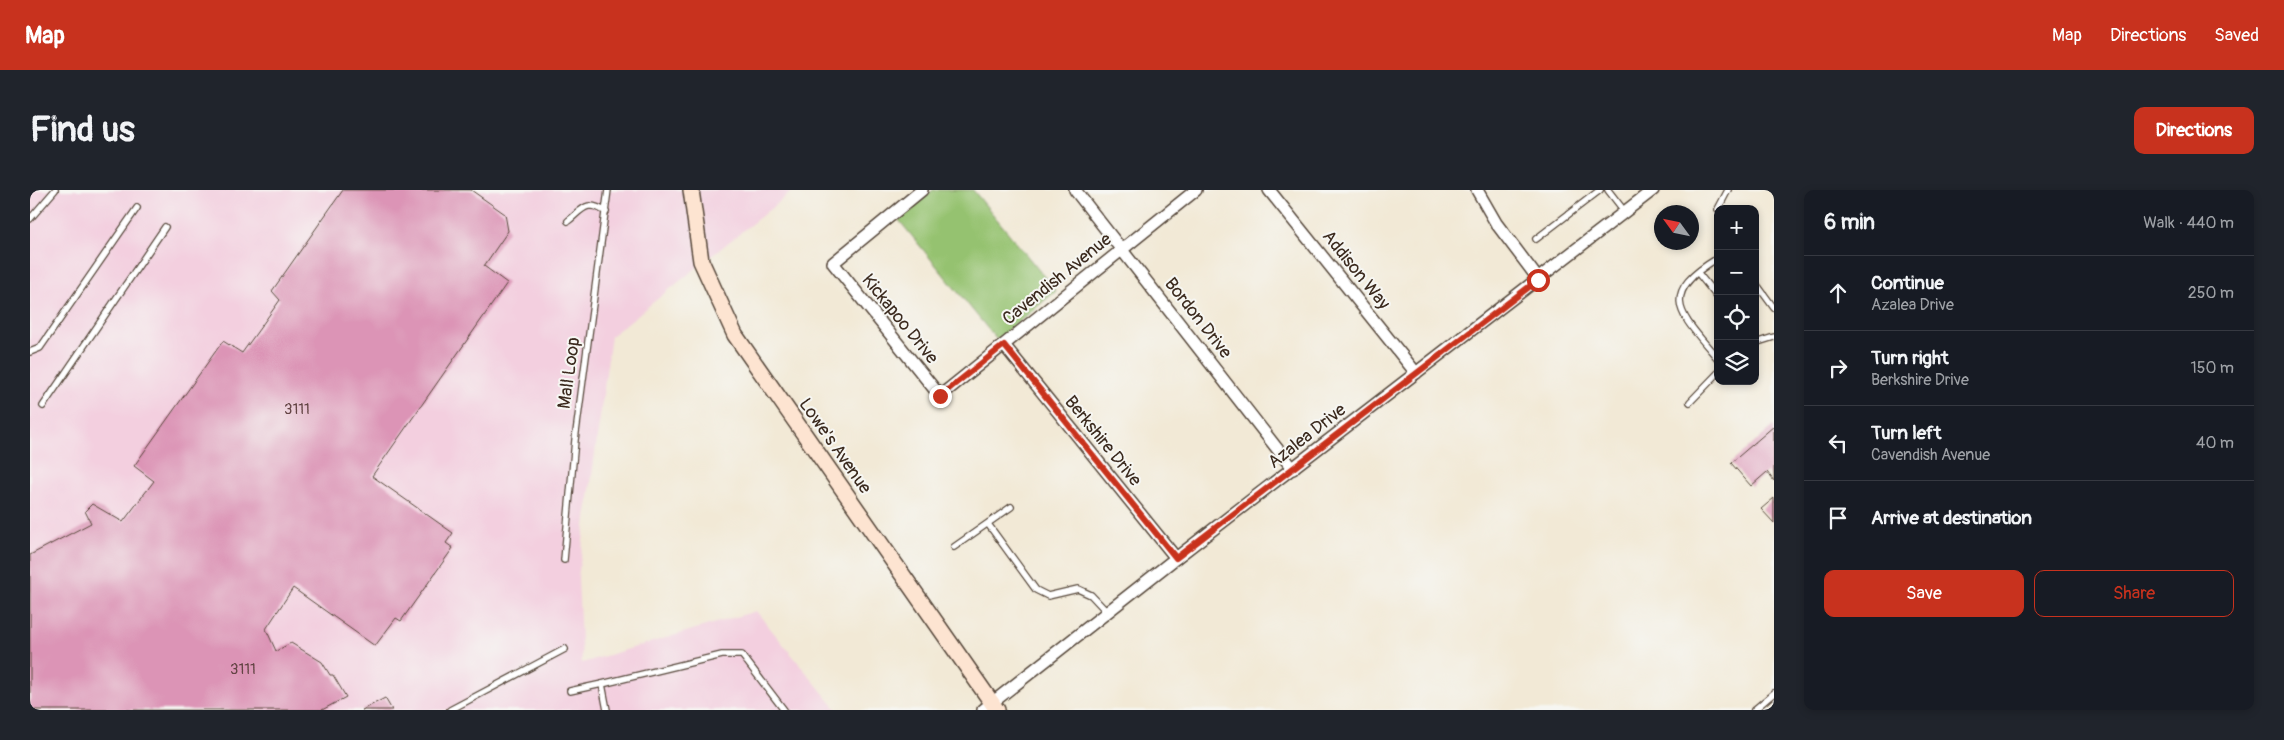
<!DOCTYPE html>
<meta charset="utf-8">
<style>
:root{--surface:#171b24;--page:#20242c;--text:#f1f3f6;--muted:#9ea1a6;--line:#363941;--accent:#c8321e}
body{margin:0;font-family:Pangolin,sans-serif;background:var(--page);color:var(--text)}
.controls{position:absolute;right:15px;top:15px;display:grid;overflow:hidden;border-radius:10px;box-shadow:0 2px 8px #0003}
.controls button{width:45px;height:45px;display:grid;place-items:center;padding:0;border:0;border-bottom:1px solid var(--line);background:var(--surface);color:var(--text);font:25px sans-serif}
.compass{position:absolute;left:1624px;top:15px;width:45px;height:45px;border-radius:50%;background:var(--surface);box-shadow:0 2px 8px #0003;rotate:303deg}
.stop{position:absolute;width:15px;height:15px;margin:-11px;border:4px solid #c8321e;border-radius:50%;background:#fff}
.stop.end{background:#c8321e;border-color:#fff;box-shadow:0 1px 5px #0008}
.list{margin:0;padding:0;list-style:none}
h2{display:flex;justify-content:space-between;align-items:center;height:65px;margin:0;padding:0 20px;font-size:21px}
h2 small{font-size:16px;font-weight:400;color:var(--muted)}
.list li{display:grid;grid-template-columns:32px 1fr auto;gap:15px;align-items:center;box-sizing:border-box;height:75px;padding:0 20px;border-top:1px solid var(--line)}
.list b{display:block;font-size:19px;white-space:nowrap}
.list p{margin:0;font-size:16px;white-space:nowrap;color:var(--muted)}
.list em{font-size:16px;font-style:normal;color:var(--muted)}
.actions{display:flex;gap:10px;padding:15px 20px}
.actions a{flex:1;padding:11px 0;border:1px solid var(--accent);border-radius:10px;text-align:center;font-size:18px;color:var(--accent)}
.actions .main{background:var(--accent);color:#fff}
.icon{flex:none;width:28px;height:28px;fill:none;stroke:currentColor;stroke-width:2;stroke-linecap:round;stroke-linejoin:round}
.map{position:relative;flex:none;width:1744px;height:520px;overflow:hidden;border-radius:10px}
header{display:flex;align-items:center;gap:30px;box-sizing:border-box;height:70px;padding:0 25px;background:var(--accent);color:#fff}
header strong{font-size:24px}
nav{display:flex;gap:28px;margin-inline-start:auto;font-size:18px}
.intro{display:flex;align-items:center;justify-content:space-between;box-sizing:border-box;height:120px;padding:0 30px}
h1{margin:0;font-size:35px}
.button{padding:12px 22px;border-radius:10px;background:var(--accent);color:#fff;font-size:18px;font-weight:700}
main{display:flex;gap:30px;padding:0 30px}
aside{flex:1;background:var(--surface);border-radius:10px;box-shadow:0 2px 8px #0003}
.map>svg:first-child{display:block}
.built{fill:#f3cfdf}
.green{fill:#95c270;stroke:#687647}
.building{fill:#dc94b6}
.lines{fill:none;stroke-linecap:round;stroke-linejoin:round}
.lane-casing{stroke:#56473a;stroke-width:8}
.street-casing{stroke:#56473a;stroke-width:14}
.secondary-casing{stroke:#56473a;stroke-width:18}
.lane{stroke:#fff;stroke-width:5.5}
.street{stroke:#fff;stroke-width:11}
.secondary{stroke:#fde4d1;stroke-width:15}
.route{stroke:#c8321e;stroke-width:6}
.labels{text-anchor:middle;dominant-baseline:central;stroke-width:4;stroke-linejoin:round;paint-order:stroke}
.number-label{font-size:15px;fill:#634444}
.street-label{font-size:18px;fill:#3b2a1e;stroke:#f6f6f2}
</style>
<header>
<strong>Map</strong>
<nav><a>Map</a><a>Directions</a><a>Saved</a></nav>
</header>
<div class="intro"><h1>Find us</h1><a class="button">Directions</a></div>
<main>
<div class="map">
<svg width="1744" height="520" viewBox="0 0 1744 520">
<rect width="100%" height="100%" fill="#f6f6f2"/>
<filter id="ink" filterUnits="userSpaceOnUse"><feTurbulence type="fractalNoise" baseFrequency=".02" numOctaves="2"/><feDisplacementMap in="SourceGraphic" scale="10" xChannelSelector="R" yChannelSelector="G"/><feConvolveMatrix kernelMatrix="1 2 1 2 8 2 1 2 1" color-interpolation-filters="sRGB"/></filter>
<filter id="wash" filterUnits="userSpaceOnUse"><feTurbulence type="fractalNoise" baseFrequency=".0096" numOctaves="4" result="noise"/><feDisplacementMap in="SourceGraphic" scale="20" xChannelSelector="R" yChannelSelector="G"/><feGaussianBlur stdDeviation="1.12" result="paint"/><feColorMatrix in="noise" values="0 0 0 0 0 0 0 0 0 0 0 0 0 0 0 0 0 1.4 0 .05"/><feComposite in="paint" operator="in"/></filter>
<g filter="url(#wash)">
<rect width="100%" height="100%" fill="#f2e9d6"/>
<polygon class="built" points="5,0 764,0 581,146 548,388 552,473 726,421 807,520 0,520 0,5"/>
<polygon class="green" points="903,0 943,0 1026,101 967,150 868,29"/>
<g id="blocks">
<g class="building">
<polygon points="313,0 441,0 475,24 478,41 454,76 477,93 342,286 423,343 416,353 423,358 371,431 366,428 345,456 263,398 236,439 246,461 261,453 292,472 300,485 303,485 316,507 292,520 0,520 0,365 61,333 55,321 62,314 93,332 124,291 104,276 193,151 212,163 250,110 242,101"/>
<polygon points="1744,236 1744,291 1737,282 1721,296 1701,273"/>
<polygon points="1744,308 1744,333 1731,319"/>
<polygon points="355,508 362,520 332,520"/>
</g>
</g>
</g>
<g filter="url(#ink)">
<use href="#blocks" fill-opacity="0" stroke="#56473a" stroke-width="1"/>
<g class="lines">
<defs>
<g id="lane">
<polyline points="1578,0 1595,22"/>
<polyline points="1688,19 1698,0"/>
<polyline points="0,29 25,0"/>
<path d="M538,31C553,19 557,9 576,22"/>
<polyline points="1506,49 1570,0"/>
<path d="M1688,68C1624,106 1653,126 1688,169"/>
<polyline points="1668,83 1688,108"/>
<polyline points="1725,92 1744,118"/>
<polyline points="1725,153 1744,147"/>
<polyline points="0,162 10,158 107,18"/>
<polyline points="1660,212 1688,183"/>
<polyline points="13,216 135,37"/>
<polyline points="958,334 1006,400 1018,406 1048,399 1061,405 1077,422"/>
<polyline points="924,357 981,317"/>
<polyline points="534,370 545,250 578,0"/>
<polyline points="572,494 692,465 712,465 754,520"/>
<polyline points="540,501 572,494 577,520"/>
<polyline points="420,520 535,459"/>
<polyline points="1724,520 1744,503"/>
</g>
<g id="street">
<polyline points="892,0 803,73 910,206 1166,0"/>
<polyline points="1045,0 1263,279"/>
<polyline points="1239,0 1386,183"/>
<polyline points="1447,0 1466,33 1509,90"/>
<polyline points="974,155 1146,368"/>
<polyline points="953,520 1146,368 1623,0"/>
</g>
<polyline id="secondary" points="661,0 671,71 705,145 967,520"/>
</defs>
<use href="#lane" class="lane-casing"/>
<use href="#street" class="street-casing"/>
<use href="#secondary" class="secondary-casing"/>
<use href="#lane" class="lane"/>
<use href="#street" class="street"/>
<use href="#secondary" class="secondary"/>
</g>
</g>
<g class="lines" filter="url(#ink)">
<polyline class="route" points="910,206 974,155 1146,368 1508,90"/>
</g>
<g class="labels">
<g class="number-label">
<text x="267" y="219">3111</text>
<text x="213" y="479">3111</text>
</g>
<g class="street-label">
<text transform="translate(1326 80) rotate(51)">Addison Way</text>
<text transform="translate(1027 89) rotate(-39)">Cavendish Avenue</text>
<text transform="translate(1168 128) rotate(52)">Bordon Drive</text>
<text transform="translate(870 129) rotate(51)">Kickapoo Drive</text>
<text transform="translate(539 183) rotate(-82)">Mall Loop</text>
<text transform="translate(1277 246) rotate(-38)">Azalea Drive</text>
<text transform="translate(1073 251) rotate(51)">Berkshire Drive</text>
<text transform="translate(805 256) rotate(55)">Lowe's Avenue</text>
</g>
</g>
</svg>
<div class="controls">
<button>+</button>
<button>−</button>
<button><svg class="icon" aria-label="locate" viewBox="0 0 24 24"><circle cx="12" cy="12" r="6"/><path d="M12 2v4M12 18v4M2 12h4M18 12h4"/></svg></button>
<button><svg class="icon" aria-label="layers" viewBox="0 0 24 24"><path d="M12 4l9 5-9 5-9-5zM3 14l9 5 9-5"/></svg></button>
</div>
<svg class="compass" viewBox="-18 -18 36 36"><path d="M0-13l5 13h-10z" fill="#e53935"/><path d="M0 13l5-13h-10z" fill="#9ea1a6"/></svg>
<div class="stop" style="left:1508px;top:90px"></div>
<div class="stop end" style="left:910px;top:206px"></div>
</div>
<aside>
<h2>6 min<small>Walk · 440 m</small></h2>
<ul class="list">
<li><svg class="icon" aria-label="ahead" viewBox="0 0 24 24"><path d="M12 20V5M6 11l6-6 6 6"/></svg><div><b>Continue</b><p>Azalea Drive</p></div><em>250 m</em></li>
<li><svg class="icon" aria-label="right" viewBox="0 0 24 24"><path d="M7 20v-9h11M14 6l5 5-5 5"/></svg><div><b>Turn right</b><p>Berkshire Drive</p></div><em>150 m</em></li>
<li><svg class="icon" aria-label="left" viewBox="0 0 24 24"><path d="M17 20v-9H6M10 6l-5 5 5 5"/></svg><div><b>Turn left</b><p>Cavendish Avenue</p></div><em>40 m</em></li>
<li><svg class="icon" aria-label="arrive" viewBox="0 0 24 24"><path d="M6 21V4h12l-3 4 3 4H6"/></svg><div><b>Arrive at destination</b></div></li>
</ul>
<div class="actions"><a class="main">Save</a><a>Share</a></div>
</aside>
</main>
